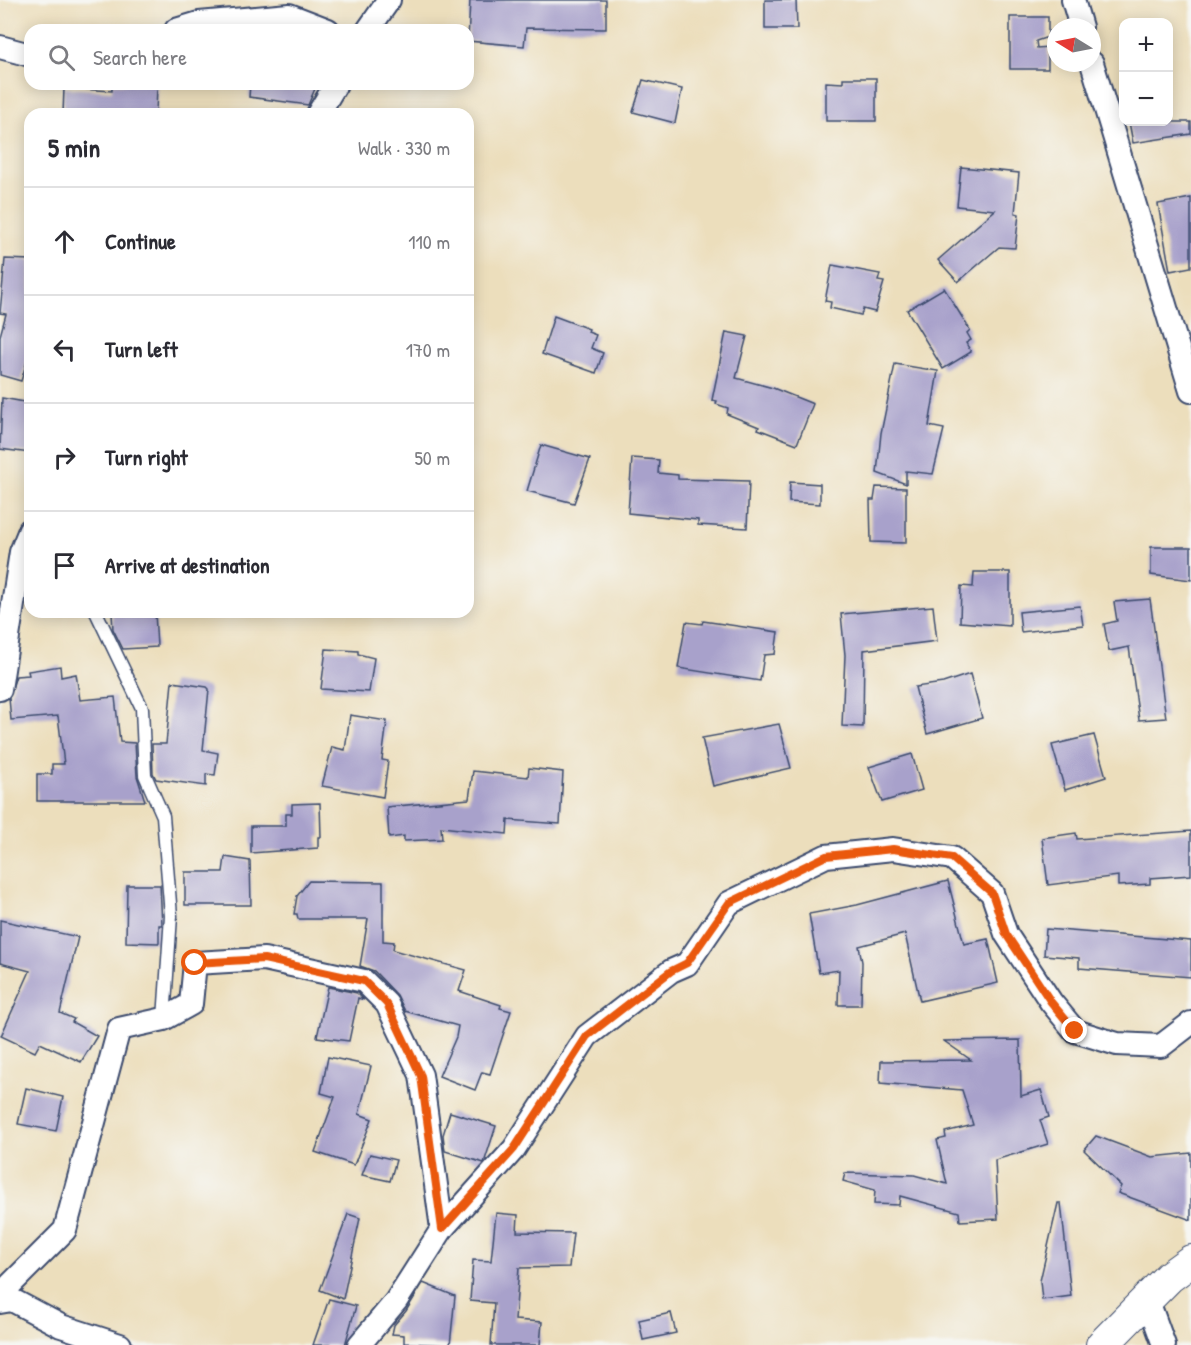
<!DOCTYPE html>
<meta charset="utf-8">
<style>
:root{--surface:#fff;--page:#f7f7f7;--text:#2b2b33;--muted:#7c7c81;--line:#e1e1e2}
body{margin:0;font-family:"Patrick Hand",sans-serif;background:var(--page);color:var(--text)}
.controls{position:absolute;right:18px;top:18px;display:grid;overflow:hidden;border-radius:12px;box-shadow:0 3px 15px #0003}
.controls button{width:54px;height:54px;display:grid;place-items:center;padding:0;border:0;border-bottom:2px solid var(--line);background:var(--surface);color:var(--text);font:30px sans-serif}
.compass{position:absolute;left:1047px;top:18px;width:54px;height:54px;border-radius:50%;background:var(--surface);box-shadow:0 3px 15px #0003;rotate:280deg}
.stop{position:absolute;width:18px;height:18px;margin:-14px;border:4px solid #ea580c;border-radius:50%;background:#fff}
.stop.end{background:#ea580c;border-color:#fff;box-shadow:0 2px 6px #0008}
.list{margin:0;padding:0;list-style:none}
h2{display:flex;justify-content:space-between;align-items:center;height:78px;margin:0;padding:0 24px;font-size:26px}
h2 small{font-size:20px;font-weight:400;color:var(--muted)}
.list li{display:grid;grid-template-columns:39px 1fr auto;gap:18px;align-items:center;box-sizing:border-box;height:108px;padding:0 24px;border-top:2px solid var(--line)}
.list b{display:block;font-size:22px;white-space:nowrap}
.list em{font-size:20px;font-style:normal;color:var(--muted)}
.icon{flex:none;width:33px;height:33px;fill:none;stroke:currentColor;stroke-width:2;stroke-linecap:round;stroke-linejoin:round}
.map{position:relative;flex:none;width:1191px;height:1345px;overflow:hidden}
.search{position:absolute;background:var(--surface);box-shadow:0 3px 15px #0003;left:24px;top:24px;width:450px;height:66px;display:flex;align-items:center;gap:15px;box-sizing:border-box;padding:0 21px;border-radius:18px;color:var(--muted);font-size:22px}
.panel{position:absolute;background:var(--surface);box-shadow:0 3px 15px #0003;left:24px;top:108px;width:450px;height:510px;border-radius:18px}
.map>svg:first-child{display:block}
.building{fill:#a8a1cb}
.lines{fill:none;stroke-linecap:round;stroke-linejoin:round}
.lane-casing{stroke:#3a496c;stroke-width:15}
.street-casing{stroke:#3a496c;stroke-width:26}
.secondary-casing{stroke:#3a496c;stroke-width:34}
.lane{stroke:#fff;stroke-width:12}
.street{stroke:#fff;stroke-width:22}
.secondary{stroke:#fff;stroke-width:32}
.route{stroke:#ea580c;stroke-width:8}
</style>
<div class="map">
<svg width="1191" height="1345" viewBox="0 0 1191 1345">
<rect width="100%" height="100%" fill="#f6f6f2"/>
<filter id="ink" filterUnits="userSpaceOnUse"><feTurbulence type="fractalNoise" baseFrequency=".0167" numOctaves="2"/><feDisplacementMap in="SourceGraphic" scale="12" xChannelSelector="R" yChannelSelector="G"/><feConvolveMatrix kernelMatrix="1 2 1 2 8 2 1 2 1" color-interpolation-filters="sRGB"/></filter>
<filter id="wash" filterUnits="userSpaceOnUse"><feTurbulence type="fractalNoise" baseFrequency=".008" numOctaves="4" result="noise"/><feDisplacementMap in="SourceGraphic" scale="24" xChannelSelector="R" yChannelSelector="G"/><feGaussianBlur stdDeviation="1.35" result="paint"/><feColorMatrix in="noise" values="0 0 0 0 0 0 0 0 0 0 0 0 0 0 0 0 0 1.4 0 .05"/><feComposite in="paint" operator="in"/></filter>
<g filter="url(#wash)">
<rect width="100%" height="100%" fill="#ecdebc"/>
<g id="blocks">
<g class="building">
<polygon points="470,0 606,0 606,29 526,28 524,46 468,41"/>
<polygon points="765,0 796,0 797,29 765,29"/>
<polygon points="1010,17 1048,17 1048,37 1036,41 1037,48 1048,47 1048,69 1010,69"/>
<polygon points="843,78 876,78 876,121 826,121 826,82 843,83"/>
<polygon points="643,80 682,89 675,123 633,112"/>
<polygon points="112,84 157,84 156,114 63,114 64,88 112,91"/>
<polygon points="250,84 317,84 308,105 249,97"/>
<polygon points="1129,122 1191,122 1191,134 1133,143"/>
<polygon points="961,167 1019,173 1015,213 1019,214 1015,248 999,247 958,282 938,260 995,210 957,206"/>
<polygon points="1191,198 1191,267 1170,271 1158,204"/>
<polygon points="5,259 30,260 30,351 21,381 0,375 0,336 6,314 0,313"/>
<polygon points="832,265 880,274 878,281 884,282 875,312 863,309 861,315 830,308 831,302 825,301"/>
<polygon points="944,288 970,330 967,333 971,340 966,343 971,352 943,369 907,310"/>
<polygon points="554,316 589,329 588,332 596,335 591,348 603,353 596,373 542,354"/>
<polygon points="726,332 747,336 736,378 773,388 813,404 797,444 758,429 759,427 727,414 728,408 716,404 717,401 712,400"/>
<polygon points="895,364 938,371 929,426 944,429 933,474 906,471 906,484 877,473 881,433"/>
<polygon points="2,398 30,403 30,453 0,449"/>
<polygon points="541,445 590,459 574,503 527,491"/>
<polygon points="632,458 659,460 658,473 678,475 678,479 749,481 747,528 698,525 698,520 628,513"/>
<polygon points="790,482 820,484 820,504 789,502"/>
<polygon points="876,487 906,488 906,543 871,542 870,500 874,500"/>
<polygon points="1151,547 1191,547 1191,580 1151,575"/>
<polygon points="974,572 1010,572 1010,626 960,622 961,586 973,587"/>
<polygon points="1150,599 1166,718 1139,720 1129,647 1109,651 1104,624 1117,621 1114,602"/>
<polygon points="933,606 937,641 864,650 863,727 842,726 845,655 841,614"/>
<polygon points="1080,606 1083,625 1021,632 1019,612"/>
<polygon points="133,612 155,612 157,647 123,649 113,629 112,614"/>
<polygon points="703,621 778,632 775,654 764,655 760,681 678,668 686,622 702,624"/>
<polygon points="326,649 358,651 358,654 374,658 369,692 321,689"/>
<polygon points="60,666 61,677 76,674 80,700 115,697 120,742 135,743 137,776 145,801 37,801 37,774 52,774 52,764 64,764 58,716 11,720 9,698 16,676 29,675 28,671"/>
<polygon points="970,674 982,718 927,734 915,687 943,683"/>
<polygon points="172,682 207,687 209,689 203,750 218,753 215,775 206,774 206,786 156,779 153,773 152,744 166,744"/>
<polygon points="350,715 387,721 382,760 388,761 383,797 322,786 332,747 345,750"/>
<polygon points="779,724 791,768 713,786 702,738"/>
<polygon points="1094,735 1106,777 1065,790 1052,745"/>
<polygon points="912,754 922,790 882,802 869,767"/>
<polygon points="529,768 563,772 560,824 508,820 507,834 441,827 442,839 404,841 404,836 389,838 387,807 469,799 473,771 528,777"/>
<polygon points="320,803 321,837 318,837 318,848 251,853 251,826 286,826 286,814 292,814 292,804"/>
<polygon points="1191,831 1191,875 1150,878 1150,884 1118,886 1118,876 1048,885 1042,838 1076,833 1077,839"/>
<polygon points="225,857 250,861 251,905 185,905 185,872 223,872"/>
<polygon points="309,881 383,882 383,941 394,942 393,950 466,970 459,991 501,1005 500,1008 511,1011 490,1074 482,1072 475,1090 439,1076 456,1037 458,1026 405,1011 397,995 374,971 360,966 368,919 298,919 297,914 294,914 297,896"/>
<polygon points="948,881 964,944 988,939 998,983 920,1001 905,934 859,946 862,962 861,1005 838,1005 839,970 819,973 809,914 857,905"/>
<polygon points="127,885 160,885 162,925 159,925 159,943 126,942"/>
<polygon points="0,920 78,937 60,1013 74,1019 72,1022 97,1036 81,1062 40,1043 35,1052 1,1036 30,971 0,963"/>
<polygon points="1046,929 1191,941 1191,977 1079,968 1079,958 1044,955"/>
<polygon points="328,987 357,993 364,1000 358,998 349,1041 317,1037"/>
<polygon points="1020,1040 1021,1096 1041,1090 1049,1117 1040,1120 1048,1144 995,1160 998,1219 960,1221 959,1212 900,1196 899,1205 874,1204 875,1190 843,1181 845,1173 914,1175 947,1184 937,1140 946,1138 945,1132 973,1125 962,1090 880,1083 881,1061 971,1060 944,1041"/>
<polygon points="328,1057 371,1066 359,1114 372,1119 354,1165 315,1152 335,1097 321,1093"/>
<polygon points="26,1088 63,1097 56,1131 18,1124"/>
<polygon points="450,1112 496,1126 484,1163 445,1151 443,1135"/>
<polygon points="1096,1136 1152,1157 1191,1153 1191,1220 1118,1193 1121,1186 1084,1150"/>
<polygon points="370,1154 396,1160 390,1181 362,1175"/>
<polygon points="1058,1203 1061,1203 1071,1296 1042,1300 1040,1281"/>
<polygon points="496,1213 518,1215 517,1232 573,1233 569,1267 519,1268 515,1320 542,1322 540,1345 491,1345 494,1303 470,1301 473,1260 491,1261"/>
<polygon points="348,1214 360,1218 343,1299 320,1290"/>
<polygon points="423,1283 455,1296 450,1345 404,1343 404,1335 392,1334 394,1325 406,1311"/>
<polygon points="329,1299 356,1306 345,1345 313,1345"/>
<polygon points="671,1313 676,1333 643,1340 639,1320"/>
</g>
</g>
</g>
<g filter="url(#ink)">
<use href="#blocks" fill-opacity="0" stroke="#3a496c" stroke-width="1.5"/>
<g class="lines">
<defs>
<polyline id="lane" points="96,612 142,708 145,775 163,816 171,916 164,1019"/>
<g id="street">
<polyline points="1073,0 1081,27"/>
<polyline points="176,30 199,23 289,15 328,30"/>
<polyline points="368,30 389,0"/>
<polyline points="0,47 30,55"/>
<polyline points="1092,63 1191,391"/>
<polyline points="318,114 336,84"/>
<polyline points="0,689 21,552 30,530"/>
<polyline points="0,1295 65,1230 119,1029 164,1019 191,1004 195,963 264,959 364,981 387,1004 421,1075 442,1229"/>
<polyline points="1148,1301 1164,1345"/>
<polyline points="0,1302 12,1300 61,1326 120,1345"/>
<polyline points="359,1345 396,1301 442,1229 514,1149 587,1036 671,971 687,964 729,903 826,856 893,849 952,858 992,893 1006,934 1051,1002 1075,1031 1117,1044 1161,1046 1191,1023"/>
</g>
<polyline id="secondary" points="1102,1345 1169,1277 1191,1261"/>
</defs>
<use href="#lane" class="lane-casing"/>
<use href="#street" class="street-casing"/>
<use href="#secondary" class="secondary-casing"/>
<use href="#lane" class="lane"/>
<use href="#street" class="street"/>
<use href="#secondary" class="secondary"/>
</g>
</g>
<g class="lines" filter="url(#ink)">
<polyline class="route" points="195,963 264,959 364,981 387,1004 421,1076 442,1229 514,1149 587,1036 671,971 687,963 729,903 826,856 893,849 952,858 992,893 1006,934 1051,1002 1075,1031"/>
</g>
</svg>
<div class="controls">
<button>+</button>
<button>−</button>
</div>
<svg class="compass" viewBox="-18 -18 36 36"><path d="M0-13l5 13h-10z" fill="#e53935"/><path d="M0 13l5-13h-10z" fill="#7c7c81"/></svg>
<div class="stop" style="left:195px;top:963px"></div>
<div class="stop end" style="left:1075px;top:1031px"></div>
<div class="search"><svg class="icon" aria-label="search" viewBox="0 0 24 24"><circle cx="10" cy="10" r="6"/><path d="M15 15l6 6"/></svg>Search here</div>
<section class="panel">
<h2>5 min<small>Walk · 330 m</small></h2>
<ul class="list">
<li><svg class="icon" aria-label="ahead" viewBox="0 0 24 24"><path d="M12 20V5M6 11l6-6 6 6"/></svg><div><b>Continue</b></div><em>110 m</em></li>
<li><svg class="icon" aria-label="left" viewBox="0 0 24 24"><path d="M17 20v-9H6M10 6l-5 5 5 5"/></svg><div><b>Turn left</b></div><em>170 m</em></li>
<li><svg class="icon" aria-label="right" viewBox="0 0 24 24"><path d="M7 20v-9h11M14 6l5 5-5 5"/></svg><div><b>Turn right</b></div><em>50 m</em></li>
<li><svg class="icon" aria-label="arrive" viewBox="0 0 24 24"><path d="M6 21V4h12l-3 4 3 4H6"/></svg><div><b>Arrive at destination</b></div></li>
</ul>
</section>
</div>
